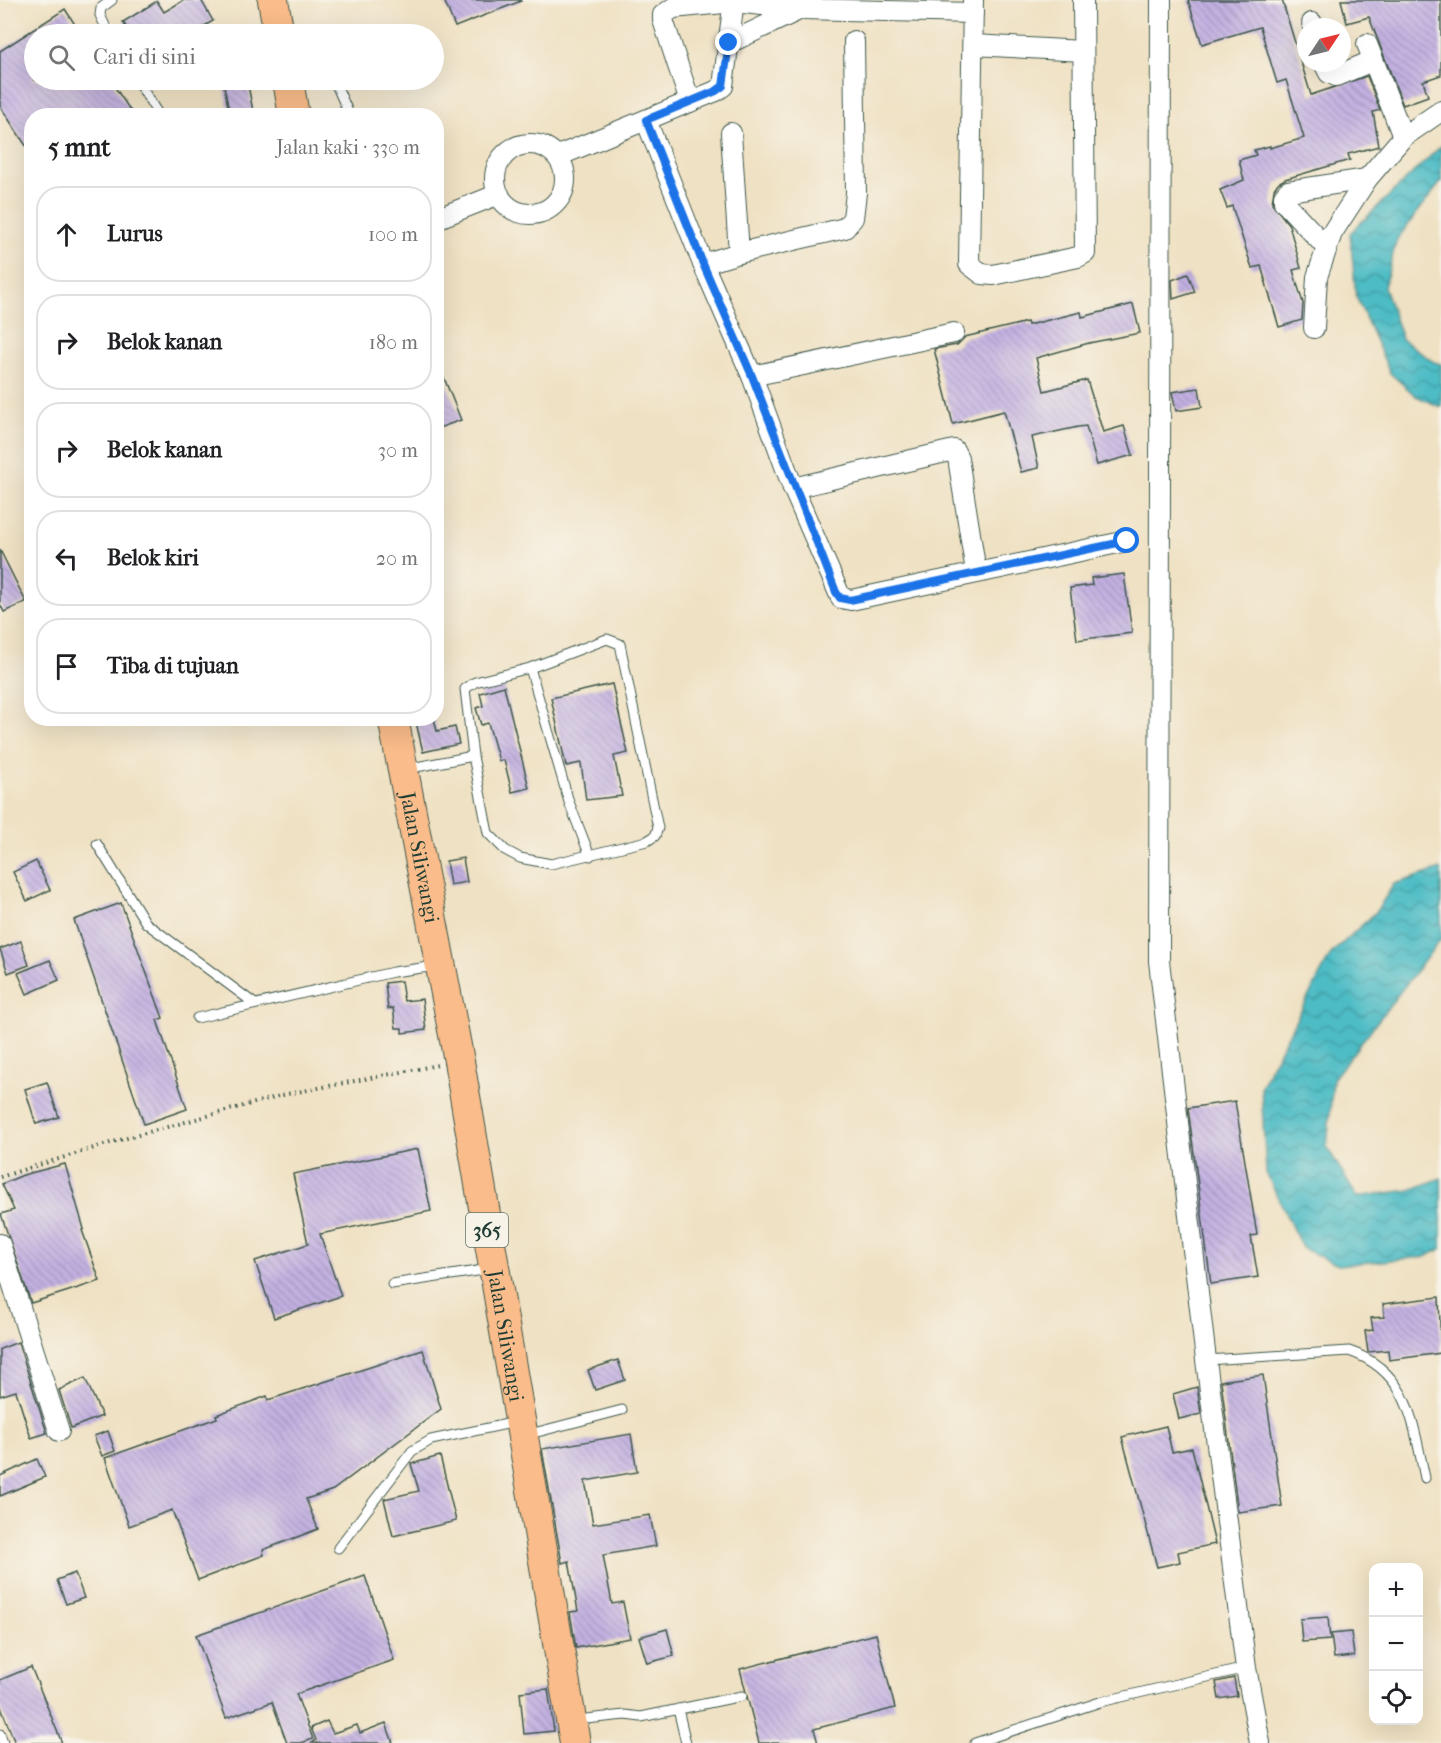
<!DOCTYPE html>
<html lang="id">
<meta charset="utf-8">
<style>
:root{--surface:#fff;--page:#f6f6f6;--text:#202124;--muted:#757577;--line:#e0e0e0}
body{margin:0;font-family:"IM FELL French Canon",serif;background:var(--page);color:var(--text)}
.controls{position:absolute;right:18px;bottom:18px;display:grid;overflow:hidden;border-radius:12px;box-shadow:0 6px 24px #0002}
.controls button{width:54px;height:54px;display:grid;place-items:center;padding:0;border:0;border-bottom:2px solid var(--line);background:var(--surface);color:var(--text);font:30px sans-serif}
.compass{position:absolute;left:1297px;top:18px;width:54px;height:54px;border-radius:50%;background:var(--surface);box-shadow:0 6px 24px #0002;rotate:55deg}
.stop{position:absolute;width:18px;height:18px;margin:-14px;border:4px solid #1a73e8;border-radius:50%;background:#fff}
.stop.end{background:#1a73e8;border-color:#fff;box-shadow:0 2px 6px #0008}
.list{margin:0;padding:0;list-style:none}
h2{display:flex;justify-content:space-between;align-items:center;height:78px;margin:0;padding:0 24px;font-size:26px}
h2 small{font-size:20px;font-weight:400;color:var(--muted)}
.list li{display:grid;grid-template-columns:39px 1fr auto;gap:18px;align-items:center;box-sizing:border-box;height:96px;margin:0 12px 12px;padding:0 12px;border:2px solid var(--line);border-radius:24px}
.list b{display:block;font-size:22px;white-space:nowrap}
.list em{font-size:20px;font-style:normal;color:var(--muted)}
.icon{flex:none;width:33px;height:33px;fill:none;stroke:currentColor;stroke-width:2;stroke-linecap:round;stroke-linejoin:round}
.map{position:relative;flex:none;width:1441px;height:1743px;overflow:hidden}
.search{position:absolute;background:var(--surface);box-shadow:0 6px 24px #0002;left:24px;top:24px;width:420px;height:66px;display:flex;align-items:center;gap:15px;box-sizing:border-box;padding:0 21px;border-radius:33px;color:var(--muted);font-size:22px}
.panel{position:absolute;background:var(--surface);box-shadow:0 6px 24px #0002;left:24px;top:108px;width:420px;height:618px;border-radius:24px}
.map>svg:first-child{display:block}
.water{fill:url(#water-waves);stroke:#367c7c;stroke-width:1.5}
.building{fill:url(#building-back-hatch)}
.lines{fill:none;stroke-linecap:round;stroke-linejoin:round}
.lane-casing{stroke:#3e5649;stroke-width:11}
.street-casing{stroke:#3e5649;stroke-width:22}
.primary-casing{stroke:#3e5649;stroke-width:32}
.path{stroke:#3e5649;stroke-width:4;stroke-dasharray:1.5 4.5;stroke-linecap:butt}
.lane{stroke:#fff;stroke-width:9}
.street{stroke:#fff;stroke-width:20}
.primary{stroke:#f9bc8a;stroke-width:30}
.route{stroke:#1a73e8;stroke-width:8}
.labels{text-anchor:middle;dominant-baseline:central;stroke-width:6;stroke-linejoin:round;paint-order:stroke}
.shield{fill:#f7f3e8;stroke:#60746a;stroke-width:1.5}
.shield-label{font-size:20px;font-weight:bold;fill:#1f3d34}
.street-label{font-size:21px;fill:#1f3d34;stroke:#f7f3e8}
</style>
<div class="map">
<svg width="1441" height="1743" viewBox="0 0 1441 1743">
<defs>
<pattern id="water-waves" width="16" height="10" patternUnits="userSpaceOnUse" patternTransform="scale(1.5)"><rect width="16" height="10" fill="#4dbcc5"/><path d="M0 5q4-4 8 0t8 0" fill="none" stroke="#3f9aa1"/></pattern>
<pattern id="building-back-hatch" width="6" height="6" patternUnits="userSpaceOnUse" patternTransform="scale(1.5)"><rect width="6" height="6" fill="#c3b1e2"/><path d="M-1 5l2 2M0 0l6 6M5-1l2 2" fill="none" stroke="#9e91b8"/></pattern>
</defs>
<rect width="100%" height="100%" fill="#f7f3e8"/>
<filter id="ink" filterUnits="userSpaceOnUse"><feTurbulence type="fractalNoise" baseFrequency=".0167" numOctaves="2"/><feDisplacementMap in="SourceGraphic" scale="12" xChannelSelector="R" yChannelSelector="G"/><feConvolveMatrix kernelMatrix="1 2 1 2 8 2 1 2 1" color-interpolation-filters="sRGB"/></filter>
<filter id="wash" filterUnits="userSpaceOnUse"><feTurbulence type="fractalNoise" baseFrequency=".008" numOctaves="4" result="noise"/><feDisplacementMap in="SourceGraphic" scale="24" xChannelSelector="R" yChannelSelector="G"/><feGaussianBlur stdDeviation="1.35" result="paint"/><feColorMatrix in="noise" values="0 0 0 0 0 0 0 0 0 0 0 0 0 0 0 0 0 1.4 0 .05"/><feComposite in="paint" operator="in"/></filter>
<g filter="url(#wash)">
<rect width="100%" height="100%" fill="#efe1c3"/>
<g class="water">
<polygon points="1441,146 1441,182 1397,239 1384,287 1402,339 1434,362 1441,364 1441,407 1416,396 1390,373 1356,296 1350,233"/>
<polygon points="1441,869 1441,939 1333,1079 1327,1147 1357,1197 1410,1190 1441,1178 1441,1249 1425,1257 1338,1265 1302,1248 1266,1173 1261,1086 1331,954 1376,912 1394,884"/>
</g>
<g id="blocks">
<g class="building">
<polygon points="184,0 201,0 213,21 191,34 130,34 123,22 157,1 164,12"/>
<polygon points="444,0 520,0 521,1 455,27"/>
<polygon points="1188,0 1282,0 1311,95 1367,76 1380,110 1373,112 1379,146 1348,154 1350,160 1285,179 1278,183 1274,189 1272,203 1289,225 1301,268 1293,270 1303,303 1302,320 1279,327 1261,266 1252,268 1232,206 1227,208 1220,190 1244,180 1239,160 1256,155 1254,150 1270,146 1270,148 1304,138 1286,80 1277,83 1260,27 1202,44"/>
<polygon points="1341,0 1441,0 1441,75 1423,81 1428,96 1403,105 1369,17 1347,23"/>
<polygon points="65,9 81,34 34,34 34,80 110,80 134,116 32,116 32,155 0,106 0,51"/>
<polygon points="231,80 247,80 254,116 230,116 223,81"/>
<polygon points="1188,274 1195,292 1173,299 1172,280"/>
<polygon points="1133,304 1140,333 1089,343 1036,358 1044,391 1087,380 1103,432 1124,426 1133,455 1097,465 1086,426 1078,427 1032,437 1039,468 1021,472 1004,411 953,424 934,349 957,345 965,337 1027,322 1028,325 1081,312 1082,317"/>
<polygon points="436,358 461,420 436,429"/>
<polygon points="1199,388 1202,407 1176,411 1172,392"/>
<polygon points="0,550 26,602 4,612 0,604"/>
<polygon points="1124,574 1132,633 1077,640 1070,588 1092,585 1091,578"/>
<polygon points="612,684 628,753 614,756 622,796 586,800 581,763 566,766 551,698"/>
<polygon points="504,686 529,788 512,792 504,760 499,761 488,723 481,725 476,708 483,706 480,693"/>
<polygon points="415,718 434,718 437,731 455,727 459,744 423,752"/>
<polygon points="463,858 467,882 450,885 446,861"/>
<polygon points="36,861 50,890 27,901 13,872"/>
<polygon points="121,903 163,1018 157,1020 187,1109 144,1124 74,920"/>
<polygon points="21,941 29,965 8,973 0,949"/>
<polygon points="50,960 59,980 27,994 18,973"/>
<polygon points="401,981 404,1001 422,999 426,1030 402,1033 402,1028 396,1028 393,1008 388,1009 385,983"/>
<polygon points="47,1082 59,1117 36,1124 25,1089"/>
<polygon points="1235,1101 1257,1235 1251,1236 1258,1277 1211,1284 1188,1108"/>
<polygon points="418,1149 431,1211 320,1234 341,1296 274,1318 255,1261 308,1244 293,1174"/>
<polygon points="65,1164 84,1229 82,1230 100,1281 31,1303 1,1214 14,1210 2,1184 23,1175"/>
<polygon points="1439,1297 1441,1353 1389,1360 1388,1350 1368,1352 1365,1331 1373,1330 1371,1318 1384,1317 1383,1304"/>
<polygon points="18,1342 47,1433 31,1438 16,1391 0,1396 0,1349"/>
<polygon points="423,1350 441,1409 333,1490 306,1499 318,1529 263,1550 264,1555 198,1580 172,1510 129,1526 105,1458 217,1418 216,1415 267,1396 268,1400"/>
<polygon points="618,1360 625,1380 595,1390 588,1370"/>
<polygon points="1263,1375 1282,1506 1238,1512 1221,1381"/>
<polygon points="85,1378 102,1416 71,1428 59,1390"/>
<polygon points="1197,1387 1201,1414 1179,1419 1173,1394"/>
<polygon points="1166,1426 1172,1452 1192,1448 1215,1544 1178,1552 1180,1562 1157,1567 1122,1437"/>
<polygon points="108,1431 115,1451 102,1456 94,1436"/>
<polygon points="631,1434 637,1472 585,1481 593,1524 650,1515 656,1546 603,1555 612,1604 623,1602 630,1638 576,1648 570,1612 578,1611 569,1561 562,1563 542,1449"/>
<polygon points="440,1456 456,1521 393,1536 384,1499 419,1491 411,1464"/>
<polygon points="37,1459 45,1477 0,1496 0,1476"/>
<polygon points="75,1573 84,1598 66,1604 57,1580"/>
<polygon points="365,1576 394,1660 296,1694 313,1739 301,1743 287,1743 272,1702 226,1718 196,1635"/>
<polygon points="1328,1617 1330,1640 1302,1642 1300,1619"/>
<polygon points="667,1629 674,1656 647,1663 639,1637"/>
<polygon points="1351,1632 1354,1656 1334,1658 1331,1634"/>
<polygon points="876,1634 895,1708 814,1729 818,1743 759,1743 740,1669"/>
<polygon points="31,1667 62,1743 15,1743 0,1705 0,1680"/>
<polygon points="1234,1678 1237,1696 1219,1699 1216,1682"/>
<polygon points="548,1689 554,1731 524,1734 520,1692"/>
<polygon points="327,1721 333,1733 357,1725 360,1733 386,1723 393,1743 312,1743 316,1740 311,1728"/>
</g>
</g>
</g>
<g filter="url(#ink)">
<use href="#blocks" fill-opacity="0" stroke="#3e5649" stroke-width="1.5"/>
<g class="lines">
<defs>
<g id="lane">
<polyline points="109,34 100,15 101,8 112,0"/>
<polyline points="137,80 158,114"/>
<polyline points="334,80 350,116"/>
<polyline points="530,668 569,802 590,856"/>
<polyline points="406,769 473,756 488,833 505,850 520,858 551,864 647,841 655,836 658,828 620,644 607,639 530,668 475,682 465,689 473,756"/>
<polyline points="97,844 146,923 255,1004"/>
<polyline points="197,1018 393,972 436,966"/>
<polyline points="392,1284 490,1269"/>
<path d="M1206,1360L1349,1351C1409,1371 1413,1423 1425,1478"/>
<polyline points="526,1435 622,1410"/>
<polyline points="338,1548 412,1451 431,1440 517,1422"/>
<polyline points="678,1709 686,1743"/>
<polyline points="576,1720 625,1715 641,1717 742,1696"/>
<polyline points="0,1734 3,1743"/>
<polyline points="975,1743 1100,1702 1246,1668"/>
</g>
<g id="street">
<polyline points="973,0 969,264 982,274 993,275 1078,257 1085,253 1083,0"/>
<polyline points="1161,0 1159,961 1206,1360 1246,1668 1260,1743"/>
<polyline points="1312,23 1313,27"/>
<polyline points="729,43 801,9"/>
<polyline points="1367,44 1403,137"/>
<polyline points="973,45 1083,51"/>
<polyline points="1324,63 1329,73 1336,76 1372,61"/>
<polyline points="690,102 663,20 663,15 673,8 734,2 801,9 973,13"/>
<polyline points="646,120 703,264 752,376 793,488 841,598 851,600 1127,541"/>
<polyline points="731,133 739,253 845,228 853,218 856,193 854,41"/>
<circle cx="530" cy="179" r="35"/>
<polyline points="558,156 716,91 723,86 734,0"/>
<polyline points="436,219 499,194"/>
<polyline points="1325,246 1284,202 1284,196 1288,191 1367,179"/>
<polyline points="703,264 739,253"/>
<polyline points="1314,328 1317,277 1332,233 1367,179 1403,137 1441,111"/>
<polyline points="752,376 954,333"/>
<polyline points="793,488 954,450 958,458 976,572"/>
<polyline points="0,1244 59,1431"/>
</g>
<g id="primary">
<polyline points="273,0 279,34"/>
<polyline points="288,80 294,116"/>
<path id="s1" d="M393,718L459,1061L575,1743"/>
</g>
</defs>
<use href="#lane" class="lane-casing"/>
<use href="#street" class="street-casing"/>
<use href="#primary" class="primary-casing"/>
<polyline class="path" points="0,1177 120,1140 287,1094 438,1065"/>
<use href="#lane" class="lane"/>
<use href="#street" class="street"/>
<use href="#primary" class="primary"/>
</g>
</g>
<g class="lines" filter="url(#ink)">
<polyline class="route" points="729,43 723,86 716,91 646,120 703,264 752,376 836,592 840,598 850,600 1127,541"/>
</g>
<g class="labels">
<rect class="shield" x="466" y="1213" width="42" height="34" rx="4.5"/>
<g class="shield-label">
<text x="487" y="1230">365</text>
</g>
<g class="street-label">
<text stroke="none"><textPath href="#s1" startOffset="142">Jalan Siliwangi</textPath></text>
<text stroke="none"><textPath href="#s1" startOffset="628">Jalan Siliwangi</textPath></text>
</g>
</g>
</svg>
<div class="controls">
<button>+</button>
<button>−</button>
<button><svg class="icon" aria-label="locate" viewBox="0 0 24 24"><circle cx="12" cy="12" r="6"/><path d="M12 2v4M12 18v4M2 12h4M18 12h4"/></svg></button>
</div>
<svg class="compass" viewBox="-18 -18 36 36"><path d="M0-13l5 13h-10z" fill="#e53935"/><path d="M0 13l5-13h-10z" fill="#757577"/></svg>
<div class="stop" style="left:1127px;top:541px"></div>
<div class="stop end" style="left:729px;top:43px"></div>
<div class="search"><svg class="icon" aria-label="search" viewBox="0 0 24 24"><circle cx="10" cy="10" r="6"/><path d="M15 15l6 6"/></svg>Cari di sini</div>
<section class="panel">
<h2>5 mnt<small>Jalan kaki · 330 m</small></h2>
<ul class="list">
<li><svg class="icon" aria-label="ahead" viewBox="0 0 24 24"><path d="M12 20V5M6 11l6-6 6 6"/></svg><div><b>Lurus</b></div><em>100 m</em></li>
<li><svg class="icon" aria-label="right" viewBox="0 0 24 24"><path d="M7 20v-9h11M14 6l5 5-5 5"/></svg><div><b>Belok kanan</b></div><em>180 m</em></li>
<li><svg class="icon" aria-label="right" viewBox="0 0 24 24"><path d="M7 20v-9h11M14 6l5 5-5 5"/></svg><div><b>Belok kanan</b></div><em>30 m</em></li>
<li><svg class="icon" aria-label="left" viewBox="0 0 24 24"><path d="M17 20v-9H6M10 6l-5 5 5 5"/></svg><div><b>Belok kiri</b></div><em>20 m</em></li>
<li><svg class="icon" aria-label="arrive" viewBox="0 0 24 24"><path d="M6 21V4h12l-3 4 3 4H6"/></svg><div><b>Tiba di tujuan</b></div></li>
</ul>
</section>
</div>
